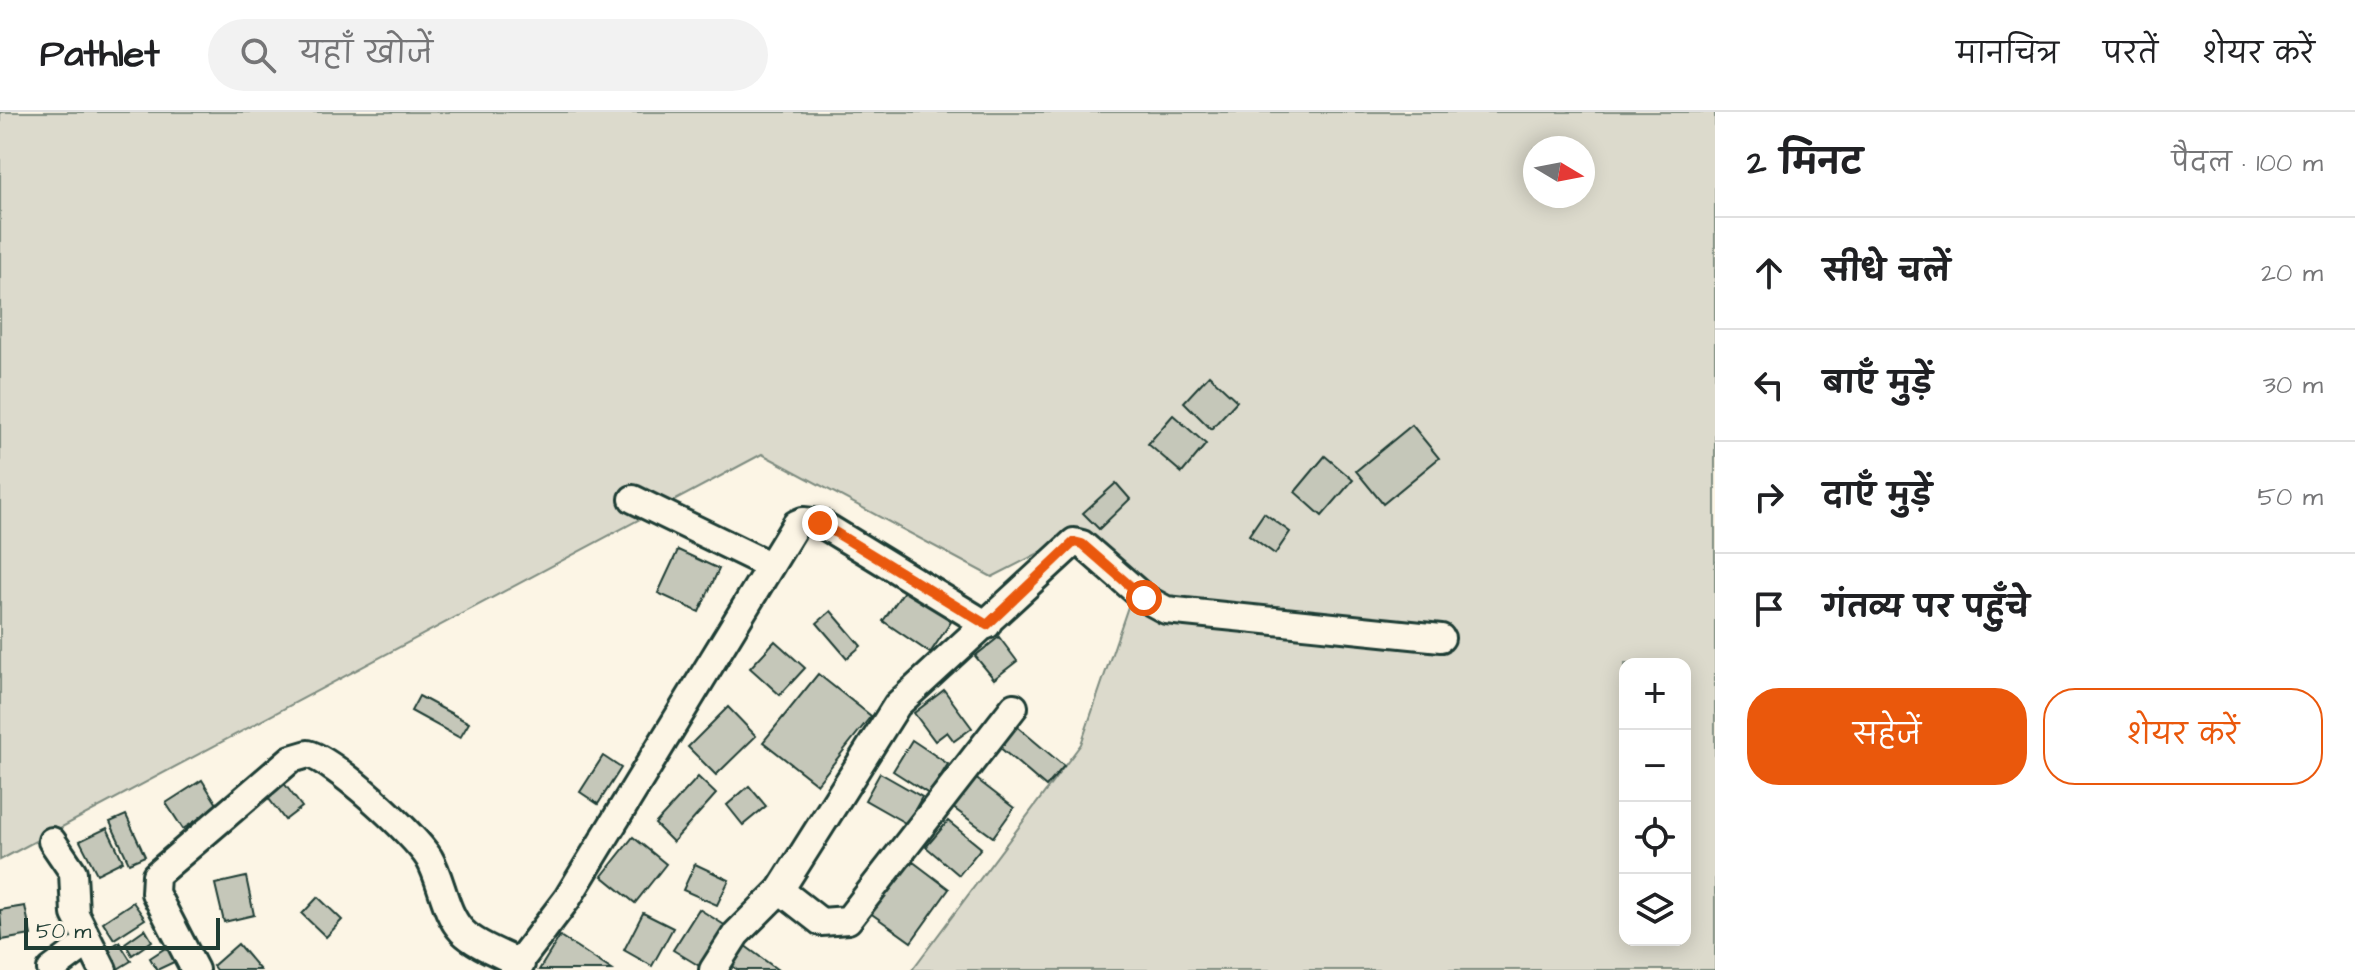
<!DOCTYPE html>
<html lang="hi">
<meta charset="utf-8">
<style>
:root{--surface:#fff;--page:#f2f2f2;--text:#202124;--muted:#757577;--line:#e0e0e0;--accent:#ea580c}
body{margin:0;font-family:"Architects Daughter","Playpen Sans Deva",sans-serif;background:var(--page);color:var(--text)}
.controls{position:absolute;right:24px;bottom:24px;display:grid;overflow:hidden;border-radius:16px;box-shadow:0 4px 20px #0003}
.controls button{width:72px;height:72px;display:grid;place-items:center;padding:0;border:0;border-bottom:2px solid var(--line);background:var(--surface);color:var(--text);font:40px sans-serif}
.compass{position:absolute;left:1523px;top:24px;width:72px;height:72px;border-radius:50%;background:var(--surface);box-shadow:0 4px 20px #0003;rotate:100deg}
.scale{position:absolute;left:24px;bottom:20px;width:196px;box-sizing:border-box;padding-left:8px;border:4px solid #1f3d34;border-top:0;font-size:22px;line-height:28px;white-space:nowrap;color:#1f3d34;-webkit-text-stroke:6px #fcf5e5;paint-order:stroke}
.stop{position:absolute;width:24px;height:24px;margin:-18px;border:6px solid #ea580c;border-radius:50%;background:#fff}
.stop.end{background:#ea580c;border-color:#fff;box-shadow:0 2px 8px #0008}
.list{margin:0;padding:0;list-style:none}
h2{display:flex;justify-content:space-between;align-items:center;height:104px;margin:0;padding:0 32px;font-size:34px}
h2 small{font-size:26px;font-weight:400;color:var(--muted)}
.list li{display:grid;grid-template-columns:52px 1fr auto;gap:24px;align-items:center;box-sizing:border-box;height:112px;padding:0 32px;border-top:2px solid var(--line)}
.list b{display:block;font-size:30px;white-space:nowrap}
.list em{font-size:26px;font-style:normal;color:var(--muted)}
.actions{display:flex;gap:16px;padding:24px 32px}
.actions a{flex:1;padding:18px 0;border:2px solid var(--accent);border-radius:32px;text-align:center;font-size:28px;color:var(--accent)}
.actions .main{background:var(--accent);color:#fff}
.icon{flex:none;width:44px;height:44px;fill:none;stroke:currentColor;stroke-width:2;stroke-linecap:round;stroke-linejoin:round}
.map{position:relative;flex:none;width:1715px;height:858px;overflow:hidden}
header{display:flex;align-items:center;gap:48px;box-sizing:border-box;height:112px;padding:0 40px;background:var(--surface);border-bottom:2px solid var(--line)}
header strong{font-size:38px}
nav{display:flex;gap:44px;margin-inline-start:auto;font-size:28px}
.search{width:560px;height:72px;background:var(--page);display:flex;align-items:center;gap:20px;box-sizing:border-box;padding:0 28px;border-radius:44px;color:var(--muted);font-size:30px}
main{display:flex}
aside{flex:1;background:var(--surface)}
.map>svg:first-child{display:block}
.green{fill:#dcdacc;stroke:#7e8c80;stroke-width:2;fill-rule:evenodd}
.building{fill:#c5c7b9;stroke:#1f3d34;stroke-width:2}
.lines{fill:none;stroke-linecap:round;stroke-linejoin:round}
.street-casing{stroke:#1f3d34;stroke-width:32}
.street{stroke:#fcf5e5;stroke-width:26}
.route{stroke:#ea580c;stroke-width:10}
</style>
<header>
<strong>Pathlet</strong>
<div class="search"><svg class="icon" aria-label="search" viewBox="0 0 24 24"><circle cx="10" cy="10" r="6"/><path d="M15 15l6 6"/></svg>यहाँ खोजें</div>
<nav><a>मानचित्र</a><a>परतें</a><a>शेयर करें</a></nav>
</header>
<main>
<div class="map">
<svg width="1715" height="858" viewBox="0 0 1715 858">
<rect width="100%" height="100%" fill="#fcf5e5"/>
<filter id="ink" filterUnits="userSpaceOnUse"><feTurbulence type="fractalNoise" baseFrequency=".0125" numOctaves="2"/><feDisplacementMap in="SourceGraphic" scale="16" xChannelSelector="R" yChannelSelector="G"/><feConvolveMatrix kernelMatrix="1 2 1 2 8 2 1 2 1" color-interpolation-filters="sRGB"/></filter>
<g filter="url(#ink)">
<path class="green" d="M0,0H1715V858H912L1081,632L1134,477L1066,427L992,465L762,342L0,748ZM1535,36H1583V84H1535ZM1625,552H1685V828H1625Z"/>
<g class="building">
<polygon points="1209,263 1237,289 1211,317 1184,290"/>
<polygon points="1173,303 1206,332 1182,361 1148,332"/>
<polygon points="1412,313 1439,346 1383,392 1356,359"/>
<polygon points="1325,344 1353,368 1322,404 1295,380"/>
<polygon points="1116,371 1130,387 1099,417 1083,401"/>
<polygon points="1264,401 1290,420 1275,442 1249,423"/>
<polygon points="678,438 719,457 699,500 658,481"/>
<polygon points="911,469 957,501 930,541 883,509"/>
<polygon points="831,499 861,534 847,546 817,511"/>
<polygon points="999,525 1017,549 994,567 975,544"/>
<polygon points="775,529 805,556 780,583 750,556"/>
<polygon points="818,562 871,604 817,672 763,630"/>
<polygon points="944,578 972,616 954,629 947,620 935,629 914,601"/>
<polygon points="419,584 469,611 460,626 411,599"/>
<polygon points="728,595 756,624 716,663 688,635"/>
<polygon points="1014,612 1064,654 1046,675 997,633"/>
<polygon points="912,628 948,652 929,682 893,659"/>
<polygon points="603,644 621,656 598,692 580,680"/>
<polygon points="880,661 922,685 907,712 865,688"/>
<polygon points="698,665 716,682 673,730 655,712"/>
<polygon points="974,665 1014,696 993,725 952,695"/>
<polygon points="280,666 302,695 285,708 263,679"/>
<polygon points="202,668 218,694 183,717 166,691"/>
<polygon points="749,674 766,694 743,713 727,693"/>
<polygon points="126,703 145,744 129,751 110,710"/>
<polygon points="948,709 981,736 959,763 926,735"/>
<polygon points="107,716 123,749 97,762 80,729"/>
<polygon points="633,725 666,752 635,791 602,764"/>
<polygon points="908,746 949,777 911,830 869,800"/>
<polygon points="695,752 729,768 717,793 683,778"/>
<polygon points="246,765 254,803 224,810 215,772"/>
<polygon points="318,785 342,808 326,825 302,802"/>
<polygon points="133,790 145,807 114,827 103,810"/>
<polygon points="25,794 31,823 2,828 0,798"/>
<polygon points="699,797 726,814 701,855 673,838"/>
<polygon points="643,801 673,816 652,854 624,838"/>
<polygon points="145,817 152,829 132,843 125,831"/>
<polygon points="560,824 612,858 539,858"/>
<polygon points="737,828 778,858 738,858 724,848"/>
<polygon points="119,830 131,849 116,858 107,858 98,844"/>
<polygon points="238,832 260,858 216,858 213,854"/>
<polygon points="167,835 176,849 157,858 150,846"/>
</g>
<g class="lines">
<defs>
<g id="street">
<polyline points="633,387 769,453"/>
<polyline points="52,729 73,760 75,802 103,858"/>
<polyline points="780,778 821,810 848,808 1014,595"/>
<polyline points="51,858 87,831"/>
<path d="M195,858L155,781L156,763L291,647L308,642C334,648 414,722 429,746C442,768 444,800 462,819C477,834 502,842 521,852"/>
<polyline points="513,858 567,787 796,412 803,409 820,411 987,513"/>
<polyline points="713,858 736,822 780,778 897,593 1074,430 1082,432 1144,486 1166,498 1441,526"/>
</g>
</defs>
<use href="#street" class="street-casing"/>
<use href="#street" class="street"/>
</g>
</g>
<g class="lines" filter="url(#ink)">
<polyline class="route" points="820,411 987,513 1074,430 1082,432 1144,486"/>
</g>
</svg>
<div class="controls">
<button>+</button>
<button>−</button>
<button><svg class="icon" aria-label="locate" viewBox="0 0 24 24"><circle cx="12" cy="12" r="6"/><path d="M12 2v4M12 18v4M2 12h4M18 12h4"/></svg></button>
<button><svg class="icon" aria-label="layers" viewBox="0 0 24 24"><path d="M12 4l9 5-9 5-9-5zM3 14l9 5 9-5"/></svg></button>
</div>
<svg class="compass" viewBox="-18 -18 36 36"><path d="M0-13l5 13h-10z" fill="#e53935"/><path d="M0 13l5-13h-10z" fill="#757577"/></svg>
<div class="scale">50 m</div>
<div class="stop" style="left:1144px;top:486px"></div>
<div class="stop end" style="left:820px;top:411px"></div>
</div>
<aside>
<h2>2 मिनट<small>पैदल · 100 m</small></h2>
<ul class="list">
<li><svg class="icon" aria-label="ahead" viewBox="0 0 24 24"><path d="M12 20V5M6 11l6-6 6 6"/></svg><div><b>सीधे चलें</b></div><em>20 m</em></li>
<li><svg class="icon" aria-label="left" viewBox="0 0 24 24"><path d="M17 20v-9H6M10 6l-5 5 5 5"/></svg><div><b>बाएँ मुड़ें</b></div><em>30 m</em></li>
<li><svg class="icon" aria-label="right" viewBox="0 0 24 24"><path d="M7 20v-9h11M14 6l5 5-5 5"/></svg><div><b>दाएँ मुड़ें</b></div><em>50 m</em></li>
<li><svg class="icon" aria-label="arrive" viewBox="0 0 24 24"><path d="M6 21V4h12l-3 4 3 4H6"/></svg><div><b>गंतव्य पर पहुँचे</b></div></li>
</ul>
<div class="actions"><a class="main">सहेजें</a><a>शेयर करें</a></div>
</aside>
</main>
